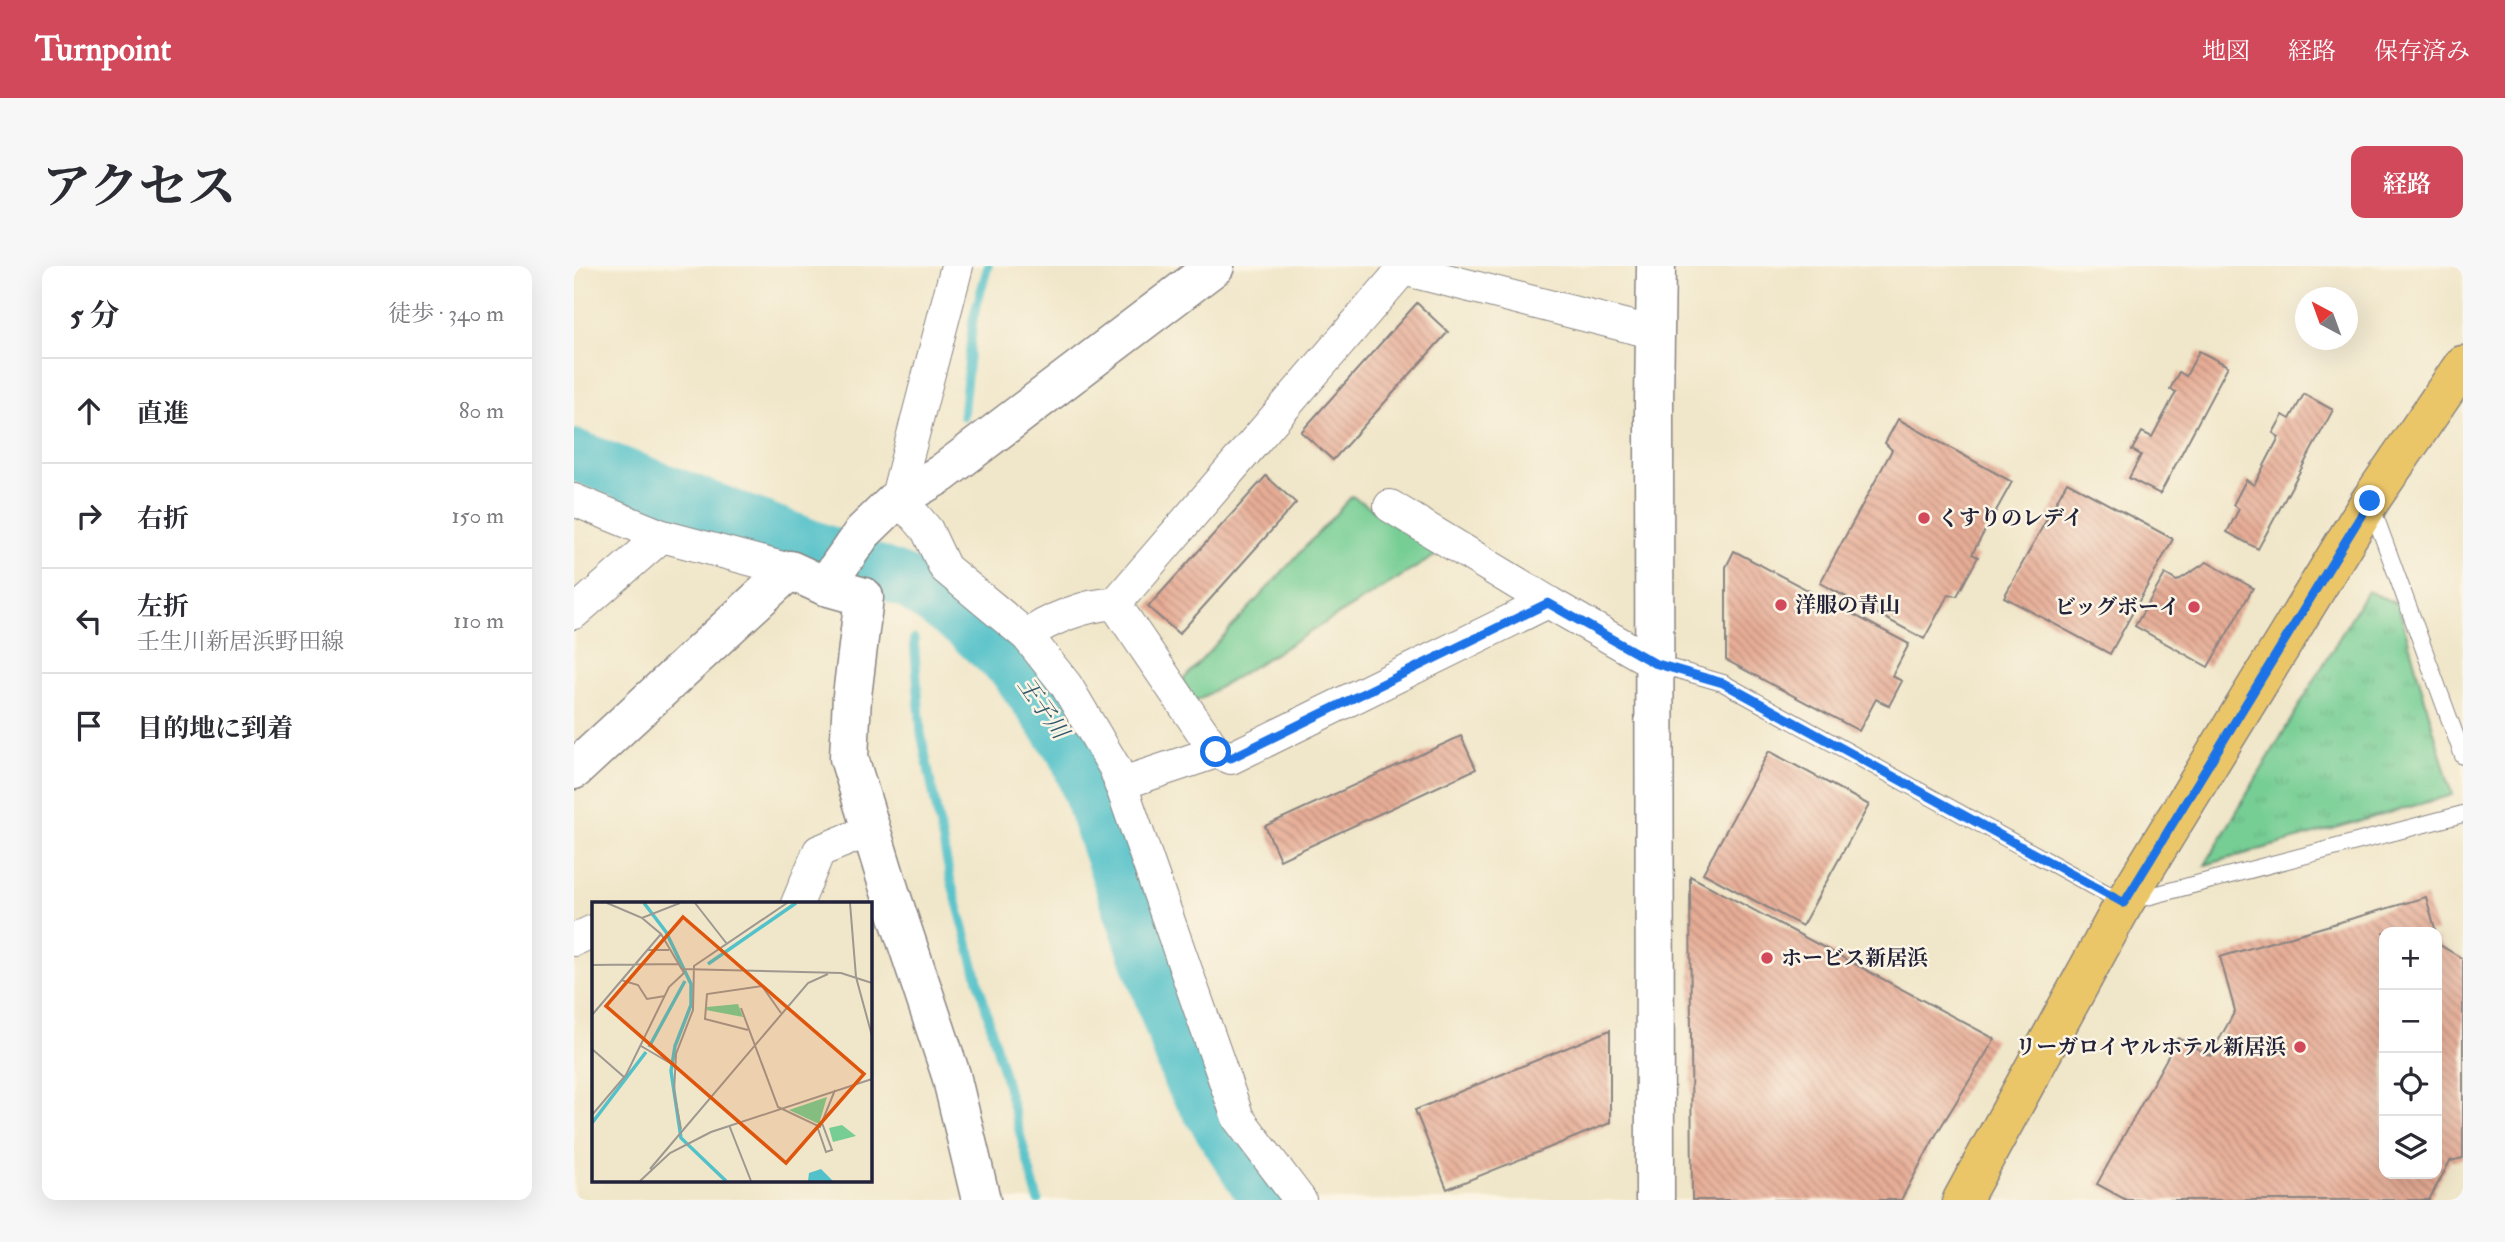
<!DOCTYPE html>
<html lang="ja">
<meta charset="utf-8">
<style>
:root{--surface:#fff;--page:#f7f7f7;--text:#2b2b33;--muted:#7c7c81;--line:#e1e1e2;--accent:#d1495b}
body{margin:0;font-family:"IM FELL Double Pica","Noto Serif JP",serif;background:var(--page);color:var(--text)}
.controls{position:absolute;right:21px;bottom:21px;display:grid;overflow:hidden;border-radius:14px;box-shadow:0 7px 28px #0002}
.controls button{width:63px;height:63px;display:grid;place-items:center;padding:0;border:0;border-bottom:2px solid var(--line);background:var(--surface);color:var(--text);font:35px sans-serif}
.compass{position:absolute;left:1721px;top:21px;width:63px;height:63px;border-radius:50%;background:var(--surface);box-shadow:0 7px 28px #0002;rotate:319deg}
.stop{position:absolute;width:21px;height:21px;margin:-16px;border:5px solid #1a73e8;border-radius:50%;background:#fff}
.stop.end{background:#1a73e8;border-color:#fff;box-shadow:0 2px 7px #0008}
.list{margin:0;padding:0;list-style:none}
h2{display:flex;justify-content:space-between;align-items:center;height:91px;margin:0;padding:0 28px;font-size:30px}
h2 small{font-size:23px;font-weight:400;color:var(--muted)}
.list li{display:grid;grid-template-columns:46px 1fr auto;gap:21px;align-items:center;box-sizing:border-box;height:105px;padding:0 28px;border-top:2px solid var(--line)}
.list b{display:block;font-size:26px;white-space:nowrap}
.list p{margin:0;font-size:23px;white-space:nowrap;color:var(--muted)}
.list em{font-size:23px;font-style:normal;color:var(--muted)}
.icon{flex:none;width:38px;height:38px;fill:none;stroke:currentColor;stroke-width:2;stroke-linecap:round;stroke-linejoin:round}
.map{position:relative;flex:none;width:1889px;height:934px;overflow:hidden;border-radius:14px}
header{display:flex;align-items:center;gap:42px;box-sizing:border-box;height:98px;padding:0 35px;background:var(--accent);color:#fff}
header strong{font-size:33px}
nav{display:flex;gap:38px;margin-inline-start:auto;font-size:24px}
.intro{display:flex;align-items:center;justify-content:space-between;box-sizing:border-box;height:168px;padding:0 42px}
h1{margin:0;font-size:49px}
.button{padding:18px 32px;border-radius:14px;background:var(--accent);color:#fff;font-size:24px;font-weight:700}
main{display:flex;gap:42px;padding:0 42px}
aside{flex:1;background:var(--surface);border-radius:14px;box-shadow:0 7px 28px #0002}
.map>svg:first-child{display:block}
.grass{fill:#76ce94;stroke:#4c7868;stroke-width:2}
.park{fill:url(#park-tufts);stroke:#4c7868;stroke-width:2}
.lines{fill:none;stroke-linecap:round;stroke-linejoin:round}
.stream{stroke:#53c1c9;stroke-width:9}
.river{stroke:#53c1c9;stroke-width:52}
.building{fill:url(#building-back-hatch)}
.service-casing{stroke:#898482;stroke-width:18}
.minor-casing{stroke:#898482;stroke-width:34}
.tertiary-casing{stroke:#898482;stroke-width:41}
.primary-casing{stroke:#898482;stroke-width:41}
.service{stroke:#fff;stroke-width:16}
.minor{stroke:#fff;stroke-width:32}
.tertiary{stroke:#fff;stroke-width:38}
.primary{stroke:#ebc669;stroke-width:38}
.route{stroke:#1a73e8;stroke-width:9}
.poi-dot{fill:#d1495b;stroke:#fcf5e5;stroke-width:2.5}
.labels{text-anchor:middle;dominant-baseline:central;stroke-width:5;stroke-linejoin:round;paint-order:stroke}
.poi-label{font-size:21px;font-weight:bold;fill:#22223b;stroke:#fcf5e5;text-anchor:start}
.water-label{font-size:23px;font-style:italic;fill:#335a6d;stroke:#fcf5e5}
.inset-river{fill:none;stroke:#53c1c9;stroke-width:3.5}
.inset-road{fill:none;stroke:#9e9890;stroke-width:2}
.view{fill:#de560e;fill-opacity:0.15;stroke:#de560e;stroke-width:3.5}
.inset-edge{fill:none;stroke:#22223b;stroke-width:3.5}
</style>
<header>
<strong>Turnpoint</strong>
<nav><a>地図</a><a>経路</a><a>保存済み</a></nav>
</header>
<div class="intro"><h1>アクセス</h1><a class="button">経路</a></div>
<main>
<aside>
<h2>5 分<small>徒歩 · 340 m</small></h2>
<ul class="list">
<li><svg class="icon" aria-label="ahead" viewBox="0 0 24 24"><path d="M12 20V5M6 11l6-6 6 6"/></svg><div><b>直進</b></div><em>80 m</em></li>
<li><svg class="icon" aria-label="right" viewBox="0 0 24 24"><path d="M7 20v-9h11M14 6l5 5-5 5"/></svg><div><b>右折</b></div><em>150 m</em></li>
<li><svg class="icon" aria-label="left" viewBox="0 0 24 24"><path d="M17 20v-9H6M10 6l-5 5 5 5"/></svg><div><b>左折</b><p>壬生川新居浜野田線</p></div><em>110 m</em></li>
<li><svg class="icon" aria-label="arrive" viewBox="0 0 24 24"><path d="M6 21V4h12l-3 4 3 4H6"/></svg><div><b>目的地に到着</b></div></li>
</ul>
</aside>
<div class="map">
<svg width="1889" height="934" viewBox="0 0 1889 934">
<defs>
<pattern id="park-tufts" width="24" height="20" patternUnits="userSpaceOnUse" patternTransform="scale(1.75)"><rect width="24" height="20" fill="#76ce94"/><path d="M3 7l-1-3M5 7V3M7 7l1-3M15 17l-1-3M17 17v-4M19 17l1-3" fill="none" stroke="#66b180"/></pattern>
<pattern id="building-back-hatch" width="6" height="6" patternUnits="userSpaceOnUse" patternTransform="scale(1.75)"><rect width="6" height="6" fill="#e7ad96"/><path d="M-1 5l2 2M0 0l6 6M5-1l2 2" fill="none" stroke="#bb8c7c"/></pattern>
</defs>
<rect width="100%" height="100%" fill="#fcf5e5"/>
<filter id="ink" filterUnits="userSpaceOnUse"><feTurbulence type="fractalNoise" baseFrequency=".0143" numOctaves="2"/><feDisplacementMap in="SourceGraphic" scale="14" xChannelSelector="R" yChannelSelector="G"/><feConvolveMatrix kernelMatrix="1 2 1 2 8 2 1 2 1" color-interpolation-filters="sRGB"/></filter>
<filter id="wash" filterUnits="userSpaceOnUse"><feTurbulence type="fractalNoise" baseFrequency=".00686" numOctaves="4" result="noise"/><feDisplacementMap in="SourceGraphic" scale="28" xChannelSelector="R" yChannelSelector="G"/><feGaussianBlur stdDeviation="1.57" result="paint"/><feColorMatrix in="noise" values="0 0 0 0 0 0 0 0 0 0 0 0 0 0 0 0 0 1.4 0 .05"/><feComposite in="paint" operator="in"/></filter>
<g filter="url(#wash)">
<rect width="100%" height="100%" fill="#f0e6c9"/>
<polygon class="grass" points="778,230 869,285 621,436 608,415"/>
<polygon class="park" points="1793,325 1824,338 1878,529 1631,599"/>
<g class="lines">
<g class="stream">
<polyline points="389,150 399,53 414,0"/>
<polyline points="337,318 338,339"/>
<polyline points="340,373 347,467 376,611 464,934"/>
</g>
<polyline class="river" points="0,189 337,318 394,360 440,402 501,488 615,813 692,934"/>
</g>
<g id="blocks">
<g class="building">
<polygon points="843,37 874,66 759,194 727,166"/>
<polygon points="1625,85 1654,100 1586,228 1555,212 1567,189 1558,184 1568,166 1578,171 1602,126 1596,123 1605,106 1612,110"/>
<polygon points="1730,128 1759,144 1684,283 1653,266 1665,243 1659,239 1672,214 1680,219 1705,171 1699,167 1709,149 1716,153"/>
<polygon points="1324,153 1438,216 1398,288 1404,291 1383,330 1374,329 1350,373 1246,317 1318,184 1311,177"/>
<polygon points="692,210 722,237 605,368 574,341"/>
<polygon points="1493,216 1599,273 1536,388 1430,331"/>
<polygon points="1160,285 1335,378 1318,410 1328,415 1315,440 1302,433 1285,465 1152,394 1152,301"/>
<polygon points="1633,296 1679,322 1634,401 1561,360 1591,308 1603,315"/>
<polygon points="887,470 902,503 706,594 691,560"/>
<polygon points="1195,485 1295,539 1228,660 1129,607"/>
<polygon points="1116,610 1421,773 1363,867 1327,934 1118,934"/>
<polygon points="1852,631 1862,666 1810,666 1810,908 1863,908 1863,670 1866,679 1889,693 1889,892 1876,895 1855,934 1552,934 1523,918 1604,772 1636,790 1661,745 1646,691"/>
<polygon points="1036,764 1036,857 873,923 841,844"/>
</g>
</g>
</g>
<g filter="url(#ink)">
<use href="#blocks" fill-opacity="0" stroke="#898482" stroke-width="2"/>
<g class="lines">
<defs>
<g id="service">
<polyline points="1797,239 1889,490"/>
<polyline points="1080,397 1149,417 1550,637 1889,548"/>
</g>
<g id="minor">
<polyline points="383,0 322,234 341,250 353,264 371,302 453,370 492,419 541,502 664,852 726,934"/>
<polyline points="0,234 88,270 216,304"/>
<polyline points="816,240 974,336 1080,397"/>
<polyline points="974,336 657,492 642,486 541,338 829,3 1081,67"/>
<polyline points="0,347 88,270"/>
<path d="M453,370C472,354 516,337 541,338"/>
<polyline points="546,518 642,486"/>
<polyline points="223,638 245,585 297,564"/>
<polyline points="0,674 19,665"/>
</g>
<g id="tertiary">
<polyline points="251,320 289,266 322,234 367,208 641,0"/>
<polyline points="0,504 216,304 251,320 290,331 278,430 275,492 317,629 377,809 407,934"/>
<polyline points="1081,934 1080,136 1082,0"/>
</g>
<polyline id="primary" points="1388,934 1550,637 1796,235 1889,99"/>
</defs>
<use href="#service" class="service-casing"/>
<use href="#minor" class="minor-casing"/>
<use href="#tertiary" class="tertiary-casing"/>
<use href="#primary" class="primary-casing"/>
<use href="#service" class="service"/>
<use href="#minor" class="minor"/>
<use href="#tertiary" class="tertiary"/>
<use href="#primary" class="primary"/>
</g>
</g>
<g class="lines" filter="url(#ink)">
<polyline class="route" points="642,486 657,492 974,337 1080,397 1149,417 1550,637 1796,235"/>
</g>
<g class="poi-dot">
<circle cx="1350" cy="252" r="7"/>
<circle cx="1207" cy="339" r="7"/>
<circle cx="1620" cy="341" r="7"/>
<circle cx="1193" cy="692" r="7"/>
<circle cx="1726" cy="781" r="7"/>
</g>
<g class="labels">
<g class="poi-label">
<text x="1364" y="252">くすりのレデイ</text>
<text x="1221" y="339">洋服の青山</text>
<text x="1606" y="341" text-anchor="end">ビッグボーイ</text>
<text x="1207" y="692">ホービス新居浜</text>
<text x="1712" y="781" text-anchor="end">リーガロイヤルホテル新居浜</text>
</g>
<g class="water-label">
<text transform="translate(469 442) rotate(55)">王子川</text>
</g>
</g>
<g transform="translate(18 636)">
<rect width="280" height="280" fill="#f0e6c9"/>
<path d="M146,102L151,115L114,108L115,105Z" fill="#76ce94"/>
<path d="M235,195L227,222L197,208ZM250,223L264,234L241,240L237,226Z" fill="#76ce94"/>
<path d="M229,267L241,279H216L217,271Z" fill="#53c1c9"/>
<path class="inset-river" d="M52,1L74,30L99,82V103L83,144L79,169L89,236L134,279M116,62L204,1M57,145L93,79M0,221L54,150"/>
<path class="inset-road" d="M15,1L50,16L88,1M103,1L135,42M258,1L264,75L280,134M55,48H77M0,63L87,62M89,67L249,71L280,81M29,78L46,83L55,97L73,94M149,106L186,205L228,225L243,188M0,113L69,32M156,128L113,117L115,92L170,84L189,111M49,144L83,164M0,147L32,175M0,213L34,173L77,85L92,71L69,32L50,16M137,223L159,279M225,224L234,250L240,248L230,221M89,227L82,190L84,152L101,108L102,64L195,1M58,267L216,81L236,72M48,279L78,251L119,230L280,177"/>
<path class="view" d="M91,15L272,172L194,261L14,104Z"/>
<rect width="280" height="280" class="inset-edge"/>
</g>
</svg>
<div class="controls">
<button>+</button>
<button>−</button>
<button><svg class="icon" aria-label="locate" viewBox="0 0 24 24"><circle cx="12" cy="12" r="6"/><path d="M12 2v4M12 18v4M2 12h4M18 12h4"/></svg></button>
<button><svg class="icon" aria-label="layers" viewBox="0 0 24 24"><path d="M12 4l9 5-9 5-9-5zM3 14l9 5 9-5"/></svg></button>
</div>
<svg class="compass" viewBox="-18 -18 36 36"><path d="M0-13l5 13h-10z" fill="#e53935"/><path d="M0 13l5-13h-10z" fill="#7c7c81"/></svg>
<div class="stop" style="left:642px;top:486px"></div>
<div class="stop end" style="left:1796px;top:235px"></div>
</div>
</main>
